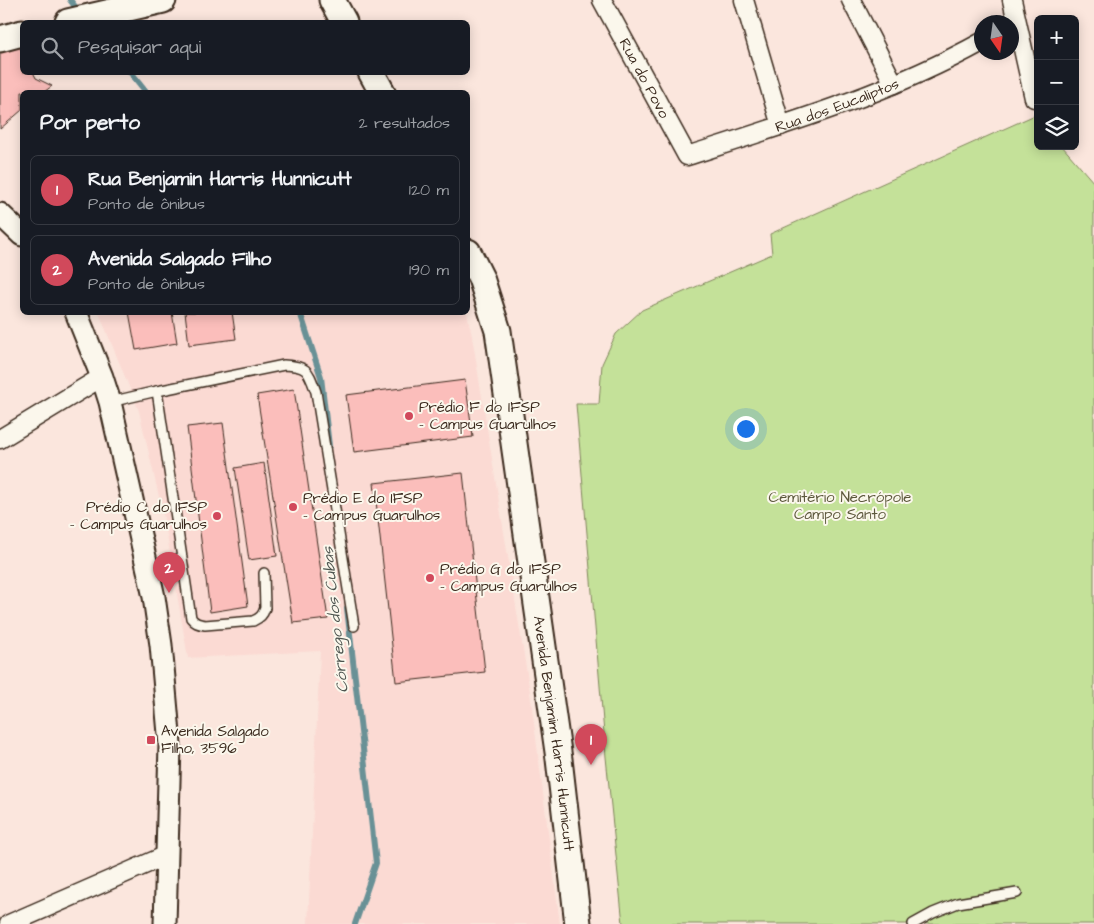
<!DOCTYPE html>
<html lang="pt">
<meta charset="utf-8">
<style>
:root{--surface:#171b24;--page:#242831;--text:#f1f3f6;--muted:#9ea1a6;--line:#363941;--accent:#d1495b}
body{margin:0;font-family:"Architects Daughter",sans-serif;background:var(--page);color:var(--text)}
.controls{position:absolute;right:15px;top:15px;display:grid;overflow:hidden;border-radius:8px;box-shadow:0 2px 12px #0003}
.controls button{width:45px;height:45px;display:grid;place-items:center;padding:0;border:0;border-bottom:1px solid var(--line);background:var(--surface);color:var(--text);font:25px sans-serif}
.compass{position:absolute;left:974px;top:15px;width:45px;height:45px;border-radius:50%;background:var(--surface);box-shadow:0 2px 12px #0003;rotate:167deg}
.you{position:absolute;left:745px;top:428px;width:18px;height:18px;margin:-12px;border:4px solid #fff;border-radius:50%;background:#1a73e8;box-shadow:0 0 0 8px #1a73e833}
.badge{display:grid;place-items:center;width:32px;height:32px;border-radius:50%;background:var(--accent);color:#fff;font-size:16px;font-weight:700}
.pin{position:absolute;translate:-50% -41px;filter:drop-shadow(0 1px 2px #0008)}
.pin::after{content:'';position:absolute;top:26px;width:18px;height:15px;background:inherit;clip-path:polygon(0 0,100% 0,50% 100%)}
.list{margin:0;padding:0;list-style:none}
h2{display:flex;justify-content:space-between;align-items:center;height:65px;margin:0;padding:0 20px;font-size:21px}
h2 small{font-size:16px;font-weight:400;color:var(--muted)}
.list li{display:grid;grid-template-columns:32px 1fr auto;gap:15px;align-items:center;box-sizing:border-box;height:70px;margin:0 10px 10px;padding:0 10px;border:1px solid var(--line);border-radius:8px}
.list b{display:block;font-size:19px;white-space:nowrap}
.list p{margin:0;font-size:16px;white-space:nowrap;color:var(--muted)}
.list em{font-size:16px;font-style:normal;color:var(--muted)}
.icon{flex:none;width:28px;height:28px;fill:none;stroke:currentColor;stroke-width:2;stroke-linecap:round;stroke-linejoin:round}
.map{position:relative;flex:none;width:1094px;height:924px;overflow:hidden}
.search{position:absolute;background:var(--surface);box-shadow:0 2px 12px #0003;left:20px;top:20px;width:450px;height:55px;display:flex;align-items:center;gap:12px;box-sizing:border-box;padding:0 18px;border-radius:8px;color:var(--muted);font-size:19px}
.panel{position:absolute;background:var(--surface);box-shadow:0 2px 12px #0003;left:20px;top:90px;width:450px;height:225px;border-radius:8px}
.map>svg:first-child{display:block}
.built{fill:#fbdad3}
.green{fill:#c4e199;stroke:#80865c}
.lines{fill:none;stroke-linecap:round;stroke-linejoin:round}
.stream{stroke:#699196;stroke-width:6}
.building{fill:#fbbebb;stroke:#3b2a1e}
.service-casing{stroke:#3b2a1e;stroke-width:12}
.minor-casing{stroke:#3b2a1e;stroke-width:21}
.tertiary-casing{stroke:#3b2a1e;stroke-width:25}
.secondary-casing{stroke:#3b2a1e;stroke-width:29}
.service{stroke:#fbf7ec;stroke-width:9}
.minor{stroke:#fbf7ec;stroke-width:18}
.tertiary{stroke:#fbf7ec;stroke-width:21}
.secondary{stroke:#fbf7ec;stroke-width:25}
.poi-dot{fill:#d1495b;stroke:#fbf7ec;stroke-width:2}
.labels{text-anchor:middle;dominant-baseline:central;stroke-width:4;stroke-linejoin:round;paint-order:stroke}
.street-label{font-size:15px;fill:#3b2a1e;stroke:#fbf7ec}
.poi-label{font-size:15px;fill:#3b2a1e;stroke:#fbf7ec;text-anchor:start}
.park-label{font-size:15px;fill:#5d583d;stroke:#fbf7ec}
.water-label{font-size:16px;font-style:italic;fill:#4e5550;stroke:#fbf7ec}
</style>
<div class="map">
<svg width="1094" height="924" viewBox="0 0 1094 924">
<rect width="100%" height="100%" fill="#fbe6dd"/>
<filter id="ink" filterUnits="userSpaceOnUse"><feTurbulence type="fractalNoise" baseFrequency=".02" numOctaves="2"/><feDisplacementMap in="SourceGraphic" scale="10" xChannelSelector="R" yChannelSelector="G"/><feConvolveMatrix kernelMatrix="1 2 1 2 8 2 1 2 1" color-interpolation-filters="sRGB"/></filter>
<g filter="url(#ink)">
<polygon class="built" points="99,313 467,313 472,336 530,692 560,924 308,924 320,651 188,658 164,518 139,411"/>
<polygon class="green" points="1035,115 1038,118 1038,146 1062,146 1094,183 1094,924 623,924 606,757 576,404 599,404 602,364 616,334 642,310 772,254 770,234"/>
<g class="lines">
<g class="stream">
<polyline points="70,0 81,14"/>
<polyline points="130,72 146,92"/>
<polyline points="300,312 321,377 329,446"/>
<polyline points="347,608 376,863 355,924"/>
</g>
</g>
<g class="building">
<polygon points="20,47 22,52 22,72 33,72 36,78 52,86 44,92 22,92 22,110 0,129 0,51"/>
<polygon points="129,312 172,312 177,343 136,350"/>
<polygon points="185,312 232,312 236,339 189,345"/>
<polygon points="465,380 473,437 354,452 346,395"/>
<polygon points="294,389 328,619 293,623 257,395"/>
<polygon points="223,423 248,606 210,612 187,427"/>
<polygon points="264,463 277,556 249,560 235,468"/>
<polygon points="463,473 485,672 396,682 374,483"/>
</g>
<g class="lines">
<defs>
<g id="service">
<path d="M157,391L191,618C195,623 198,624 205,625L253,621C260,618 263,615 265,608L264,573"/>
<path d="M110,402L157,391L284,365C308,366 308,370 316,392L354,626"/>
<polyline points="913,924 933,913 958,903 1017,893"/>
</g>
<g id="minor">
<path id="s1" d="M602,0L687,156C787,124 890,93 982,42"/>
<polyline points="744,0 781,126"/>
<polyline points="851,0 894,84"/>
<polyline points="1012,0 1034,98"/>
<polyline points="0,439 102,377"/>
<polyline points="9,924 167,855"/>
</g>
<g id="tertiary">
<polyline points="0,214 22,235"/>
<polyline points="76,312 102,377 110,402 154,597 161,645 170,745 165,924"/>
</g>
<g id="secondary">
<polyline points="332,0 344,22"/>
<polyline points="68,22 163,0"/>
<polyline points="0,39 22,33"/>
<polyline points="371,72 382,92"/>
<path id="s2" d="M468,252L481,278L498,331L559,759L578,924"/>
</g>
</defs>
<use href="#service" class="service-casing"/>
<use href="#minor" class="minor-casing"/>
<use href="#tertiary" class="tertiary-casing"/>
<use href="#secondary" class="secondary-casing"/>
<use href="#service" class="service"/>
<use href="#minor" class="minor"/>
<use href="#tertiary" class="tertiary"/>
<use href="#secondary" class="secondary"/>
</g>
</g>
<g class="poi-dot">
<circle cx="409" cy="416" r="5"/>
<circle cx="293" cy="507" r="5"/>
<circle cx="217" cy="516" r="5"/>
<circle cx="430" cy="578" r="5"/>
<rect x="146" y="735" width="10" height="10" rx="2.5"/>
</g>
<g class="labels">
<g class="street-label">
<text stroke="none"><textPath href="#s1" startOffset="89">Rua do Povo</textPath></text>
<text stroke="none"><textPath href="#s1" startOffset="336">Rua dos Eucaliptos</textPath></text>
<text stroke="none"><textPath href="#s2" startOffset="491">Avenida Benjamim Harris Hunnicutt</textPath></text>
</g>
<g class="poi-label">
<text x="419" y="407">Prédio F do IFSP<tspan x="419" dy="17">- Campus Guarulhos</tspan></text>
<text x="303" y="498">Prédio E do IFSP<tspan x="303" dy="17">- Campus Guarulhos</tspan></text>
<text x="207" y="507" text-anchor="end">Prédio C do IFSP<tspan x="207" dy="17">- Campus Guarulhos</tspan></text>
<text x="440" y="569">Prédio G do IFSP<tspan x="440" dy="17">- Campus Guarulhos</tspan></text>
<text x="161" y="731">Avenida Salgado<tspan x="161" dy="17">Filho, 3596</tspan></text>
</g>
<g class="park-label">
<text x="840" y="497">Cemitério Necrópole<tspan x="840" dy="17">Campo Santo</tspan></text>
</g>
<g class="water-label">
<text transform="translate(335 620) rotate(-96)">Córrego dos Cubas</text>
</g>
</g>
</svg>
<div class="controls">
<button>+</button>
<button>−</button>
<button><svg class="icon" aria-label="layers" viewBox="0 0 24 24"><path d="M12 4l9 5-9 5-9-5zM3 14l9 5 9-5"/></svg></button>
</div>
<svg class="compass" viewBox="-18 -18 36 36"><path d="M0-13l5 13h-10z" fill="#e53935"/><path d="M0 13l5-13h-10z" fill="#9ea1a6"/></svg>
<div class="you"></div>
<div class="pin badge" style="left:591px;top:765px">1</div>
<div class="pin badge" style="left:169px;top:593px">2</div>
<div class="search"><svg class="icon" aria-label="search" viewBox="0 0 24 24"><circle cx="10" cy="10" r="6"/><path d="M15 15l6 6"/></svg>Pesquisar aqui</div>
<section class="panel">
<h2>Por perto<small>2 resultados</small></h2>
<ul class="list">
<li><span class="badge">1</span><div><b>Rua Benjamin Harris Hunnicutt</b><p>Ponto de ônibus</p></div><em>120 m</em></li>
<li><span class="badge">2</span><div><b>Avenida Salgado Filho</b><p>Ponto de ônibus</p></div><em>190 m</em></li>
</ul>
</section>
</div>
